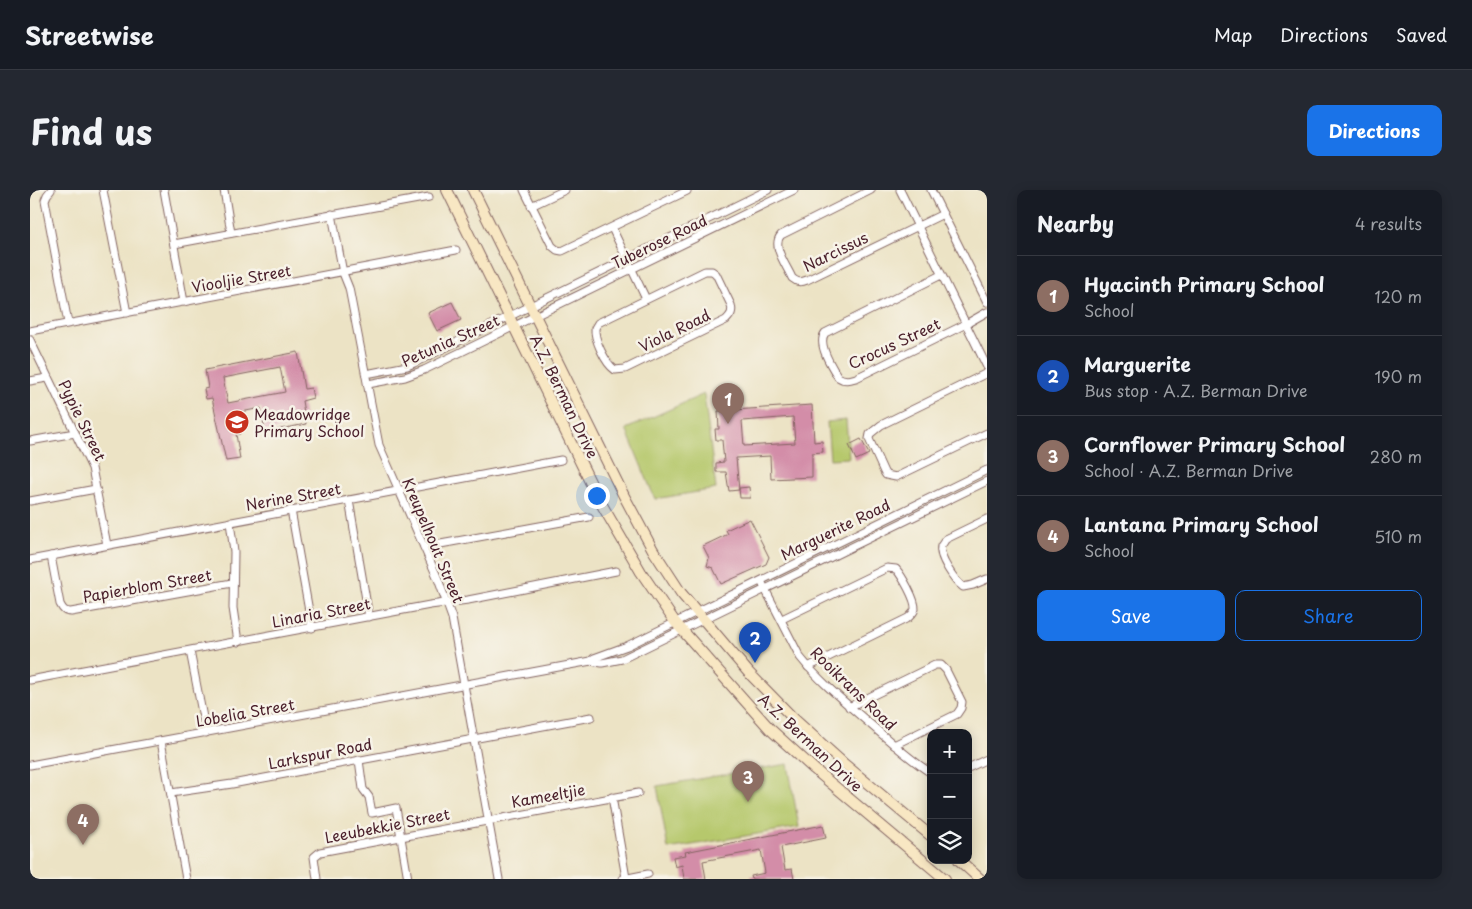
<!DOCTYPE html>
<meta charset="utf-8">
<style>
:root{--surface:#171b24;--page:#242831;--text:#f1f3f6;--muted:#9ea1a6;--line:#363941;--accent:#1a73e8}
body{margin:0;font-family:"Playpen Sans",sans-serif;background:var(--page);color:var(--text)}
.controls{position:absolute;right:15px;bottom:15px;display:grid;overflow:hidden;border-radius:10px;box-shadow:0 2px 12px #0003}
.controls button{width:45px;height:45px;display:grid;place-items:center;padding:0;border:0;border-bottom:1px solid var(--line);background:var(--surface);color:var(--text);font:25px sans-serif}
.you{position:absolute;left:566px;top:305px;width:18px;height:18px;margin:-12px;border:4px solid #fff;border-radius:50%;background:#1a73e8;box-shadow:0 0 0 8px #1a73e833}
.badge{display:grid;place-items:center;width:32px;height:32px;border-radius:50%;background:var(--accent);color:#fff;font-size:16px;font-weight:700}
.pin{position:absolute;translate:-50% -41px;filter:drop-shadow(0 1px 2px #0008)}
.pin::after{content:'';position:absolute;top:26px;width:18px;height:15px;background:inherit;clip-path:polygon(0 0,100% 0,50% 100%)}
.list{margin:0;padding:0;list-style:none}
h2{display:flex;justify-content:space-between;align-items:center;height:65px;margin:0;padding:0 20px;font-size:21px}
h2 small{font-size:16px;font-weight:400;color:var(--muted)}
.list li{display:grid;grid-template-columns:32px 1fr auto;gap:15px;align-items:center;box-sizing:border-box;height:80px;padding:0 20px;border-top:1px solid var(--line)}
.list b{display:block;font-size:19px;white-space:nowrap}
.list p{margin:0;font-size:16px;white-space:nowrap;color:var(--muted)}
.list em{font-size:16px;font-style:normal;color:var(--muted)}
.actions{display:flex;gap:10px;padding:15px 20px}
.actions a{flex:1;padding:11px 0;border:1px solid var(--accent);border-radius:10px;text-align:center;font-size:18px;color:var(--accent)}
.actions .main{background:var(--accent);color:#fff}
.icon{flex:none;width:28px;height:28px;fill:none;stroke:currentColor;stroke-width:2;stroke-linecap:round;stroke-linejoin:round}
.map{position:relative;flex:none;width:957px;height:689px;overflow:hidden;border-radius:10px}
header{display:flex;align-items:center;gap:30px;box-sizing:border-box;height:70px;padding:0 25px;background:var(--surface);border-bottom:1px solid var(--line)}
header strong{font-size:24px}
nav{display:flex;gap:28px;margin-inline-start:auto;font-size:18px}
.intro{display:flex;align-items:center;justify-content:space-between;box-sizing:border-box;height:120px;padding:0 30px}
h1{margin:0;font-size:35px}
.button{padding:12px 22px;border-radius:10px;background:var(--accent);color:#fff;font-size:18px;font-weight:700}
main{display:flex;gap:30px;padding:0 30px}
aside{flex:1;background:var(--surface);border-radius:10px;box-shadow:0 2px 12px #0003}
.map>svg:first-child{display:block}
.green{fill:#b6c86c;stroke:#80744c}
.building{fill:#d38da8;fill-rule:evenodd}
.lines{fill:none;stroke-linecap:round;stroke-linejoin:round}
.minor-casing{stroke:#836461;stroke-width:9}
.secondary-casing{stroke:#836461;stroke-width:12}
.minor{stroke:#fff;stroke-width:7}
.secondary{stroke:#f8e7c3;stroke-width:10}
.labels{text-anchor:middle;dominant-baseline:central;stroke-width:5;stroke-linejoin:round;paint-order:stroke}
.street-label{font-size:15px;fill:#4a1f2b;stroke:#f7f3e8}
.poi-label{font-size:15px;fill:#4a1f2b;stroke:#f7f3e8;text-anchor:start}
</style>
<header>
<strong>Streetwise</strong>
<nav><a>Map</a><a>Directions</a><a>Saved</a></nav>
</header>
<div class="intro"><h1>Find us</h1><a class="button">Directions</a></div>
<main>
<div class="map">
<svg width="957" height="689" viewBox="0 0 957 689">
<rect width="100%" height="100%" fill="#f7f3e8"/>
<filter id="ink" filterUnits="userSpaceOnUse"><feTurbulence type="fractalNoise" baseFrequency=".02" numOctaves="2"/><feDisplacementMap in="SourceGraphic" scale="10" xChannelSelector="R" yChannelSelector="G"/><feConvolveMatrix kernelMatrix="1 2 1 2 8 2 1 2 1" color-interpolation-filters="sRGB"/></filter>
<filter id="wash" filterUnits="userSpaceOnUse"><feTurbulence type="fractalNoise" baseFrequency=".0096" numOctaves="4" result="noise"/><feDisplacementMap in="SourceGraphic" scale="20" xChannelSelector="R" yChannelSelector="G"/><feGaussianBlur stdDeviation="1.12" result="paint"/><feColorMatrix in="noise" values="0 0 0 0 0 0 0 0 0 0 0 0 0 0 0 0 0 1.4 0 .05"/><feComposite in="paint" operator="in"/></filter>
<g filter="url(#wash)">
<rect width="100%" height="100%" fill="#ece3c5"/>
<g class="green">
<polygon points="674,204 686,299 625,309 596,239"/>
<polygon points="816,230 819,268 800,269 797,232"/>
<polygon points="758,574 769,637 638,659 627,596"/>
</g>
<g id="blocks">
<g class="building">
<polygon points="422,112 431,130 407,141 398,123"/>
<path d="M268,162L274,199L281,198L283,208L272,211L276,234L235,242L231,218L206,223L210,244H206L210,269L196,271L182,208L176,209L174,199L178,198L175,180ZM250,177L255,202L198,213L193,188Z"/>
<path d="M782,215L784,252L792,251L793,262L782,263V287L741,289L740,266L706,268L709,300L699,301L696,282H686V273L694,272L692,250H686L685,239H689L688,221ZM763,227L765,253L714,256L712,231Z"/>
<polygon points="831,249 839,264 826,270 819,255"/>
<polygon points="719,297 720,308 710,308 709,298"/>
<polygon points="720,329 739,367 736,374 691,394 683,378 677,376 679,368 673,356 698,344 696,340"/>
<polygon points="793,635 796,648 751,657 755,680 762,679 764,689 722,689 721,686 735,683 731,660 673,671 676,689 654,689 652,675 645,677 643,667 656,665 655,662"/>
</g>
</g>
</g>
<g filter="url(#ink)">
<use href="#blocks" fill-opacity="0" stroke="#836461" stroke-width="1"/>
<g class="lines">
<defs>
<g id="minor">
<polyline points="21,0 17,5 15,10 38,133"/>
<polyline points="73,0 97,123"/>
<polyline points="134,0 154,112"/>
<polyline points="194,0 201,43"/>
<polyline points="494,0 522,56 527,60 532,61 657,1"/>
<path d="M841,0L751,45C741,56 757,76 762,88C767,92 770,93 777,90L913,24"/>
<polyline points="870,0 957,177"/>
<polyline points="901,0 957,112"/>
<polyline points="501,16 535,0"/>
<polyline points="302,24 313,83 319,98 349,255 408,389 422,428 469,689"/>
<polyline points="582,38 616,109"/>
<polyline points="144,54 399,7"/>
<path d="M675,81H682L686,84L701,115C703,122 701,125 696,130L595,179L585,180C575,173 564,149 565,138L568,133Z"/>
<path d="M911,85L795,143C787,154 801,176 808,187C814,191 819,190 826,188L936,134L957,122"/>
<polyline points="0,141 426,60"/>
<polyline points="0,150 62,278 77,355"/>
<polyline points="957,183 851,235 840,244 839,249 854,282 856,285 866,287 957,243"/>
<polyline points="336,184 377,176 384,173 738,0"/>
<polyline points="0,191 17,188"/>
<polyline points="338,194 375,187 394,180 764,0"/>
<polyline points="0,251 45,243"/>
<polyline points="319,310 339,427"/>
<polyline points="0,311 66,299"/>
<polyline points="261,320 282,438"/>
<path d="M957,329L916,349C915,350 912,355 911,356C908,367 925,391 933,397L943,395L957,389"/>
<polyline points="200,332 204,362 203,418 208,452"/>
<polyline points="394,357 559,327"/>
<path d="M21,366L30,414C33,420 35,422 41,422L202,393"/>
<polyline points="0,370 531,270"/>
<path d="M731,391L770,467C790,492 816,513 840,534C860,551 879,569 901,583"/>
<path d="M752,429L857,378L866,379C872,386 886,410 885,419C884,423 881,425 878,428L778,477"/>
<polyline points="160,461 176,543"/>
<polyline points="561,471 564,468 597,456 957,280"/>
<polyline points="0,490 400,415 438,410 586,381"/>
<polyline points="819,517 905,475 911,475 916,480 932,512 931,518 927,524 864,555"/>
<polyline points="131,551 156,689"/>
<polyline points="329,570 333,599 339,607 342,623 366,618 378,689"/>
<polyline points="0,575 561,471 572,473 592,469 957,291"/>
<polyline points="938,578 957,569"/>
<polyline points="141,603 202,594 561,527"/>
<polyline points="582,607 596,688"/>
<polyline points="287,689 284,667 290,662 608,603"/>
<polyline points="593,689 618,684"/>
</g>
<g id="secondary">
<polyline points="417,0 568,308 611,382 645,432 740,539 784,579 915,689"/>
<polyline points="443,0 594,306 623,360 651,403 719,483 764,529 813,573 901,646"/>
<polyline points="929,670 950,689"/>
</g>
</defs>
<use href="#minor" class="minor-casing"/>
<use href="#secondary" class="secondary-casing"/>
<use href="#minor" class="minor"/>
<use href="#secondary" class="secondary"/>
</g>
</g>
<defs>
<symbol id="school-disc" viewBox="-11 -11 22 22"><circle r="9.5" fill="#c8321e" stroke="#f7f3e8"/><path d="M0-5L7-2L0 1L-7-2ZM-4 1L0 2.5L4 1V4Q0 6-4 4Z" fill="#fff"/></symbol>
</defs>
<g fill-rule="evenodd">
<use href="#school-disc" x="193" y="218" width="28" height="28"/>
</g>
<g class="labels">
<g class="street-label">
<text transform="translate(629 51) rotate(-26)">Tuberose Road</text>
<text transform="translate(805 61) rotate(-26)">Narcissus</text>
<text transform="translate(211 88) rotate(-10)">Viooljie Street</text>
<text transform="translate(644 140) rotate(-26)">Viola Road</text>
<text transform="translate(420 150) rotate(-24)">Petunia Street</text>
<text transform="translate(864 153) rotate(-25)">Crocus Street</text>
<text transform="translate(535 206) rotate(64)">A.Z. Berman Drive</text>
<text transform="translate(53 230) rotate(64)">Pypie Street</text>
<text transform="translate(263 306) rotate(-10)">Nerine Street</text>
<text transform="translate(805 339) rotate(-26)">Marguerite Road</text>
<text transform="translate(404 350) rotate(67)">Kreupelhout Street</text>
<text transform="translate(117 395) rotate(-10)">Papierblom Street</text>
<text transform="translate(291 422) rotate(-11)">Linaria Street</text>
<text transform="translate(824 498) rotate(44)">Rooikrans Road</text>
<text transform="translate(215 522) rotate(-10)">Lobelia Street</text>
<text transform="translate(781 552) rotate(43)">A.Z. Berman Drive</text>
<text transform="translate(290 563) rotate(-11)">Larkspur Road</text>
<text transform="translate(518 605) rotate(-10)">Kameeltjie</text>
<text transform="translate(357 635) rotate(-11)">Leeubekkie Street</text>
</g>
<g class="poi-label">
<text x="224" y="223">Meadowridge<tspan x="224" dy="17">Primary School</tspan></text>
</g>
</g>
</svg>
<div class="controls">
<button>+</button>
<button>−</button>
<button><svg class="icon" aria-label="layers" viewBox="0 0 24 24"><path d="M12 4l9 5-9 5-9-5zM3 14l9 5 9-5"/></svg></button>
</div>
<div class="you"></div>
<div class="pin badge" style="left:698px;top:234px;background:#8d6e63">1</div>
<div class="pin badge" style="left:725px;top:473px;background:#1a4fb4">2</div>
<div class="pin badge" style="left:718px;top:612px;background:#8d6e63">3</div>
<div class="pin badge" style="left:53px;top:655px;background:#8d6e63">4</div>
</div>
<aside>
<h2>Nearby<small>4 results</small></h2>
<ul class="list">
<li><span class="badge" style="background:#8d6e63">1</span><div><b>Hyacinth Primary School</b><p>School</p></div><em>120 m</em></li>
<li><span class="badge" style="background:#1a4fb4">2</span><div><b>Marguerite</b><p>Bus stop · A.Z. Berman Drive</p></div><em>190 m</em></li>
<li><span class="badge" style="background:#8d6e63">3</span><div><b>Cornflower Primary School</b><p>School · A.Z. Berman Drive</p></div><em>280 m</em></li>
<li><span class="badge" style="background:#8d6e63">4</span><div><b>Lantana Primary School</b><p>School</p></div><em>510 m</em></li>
</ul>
<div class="actions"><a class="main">Save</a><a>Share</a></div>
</aside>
</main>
